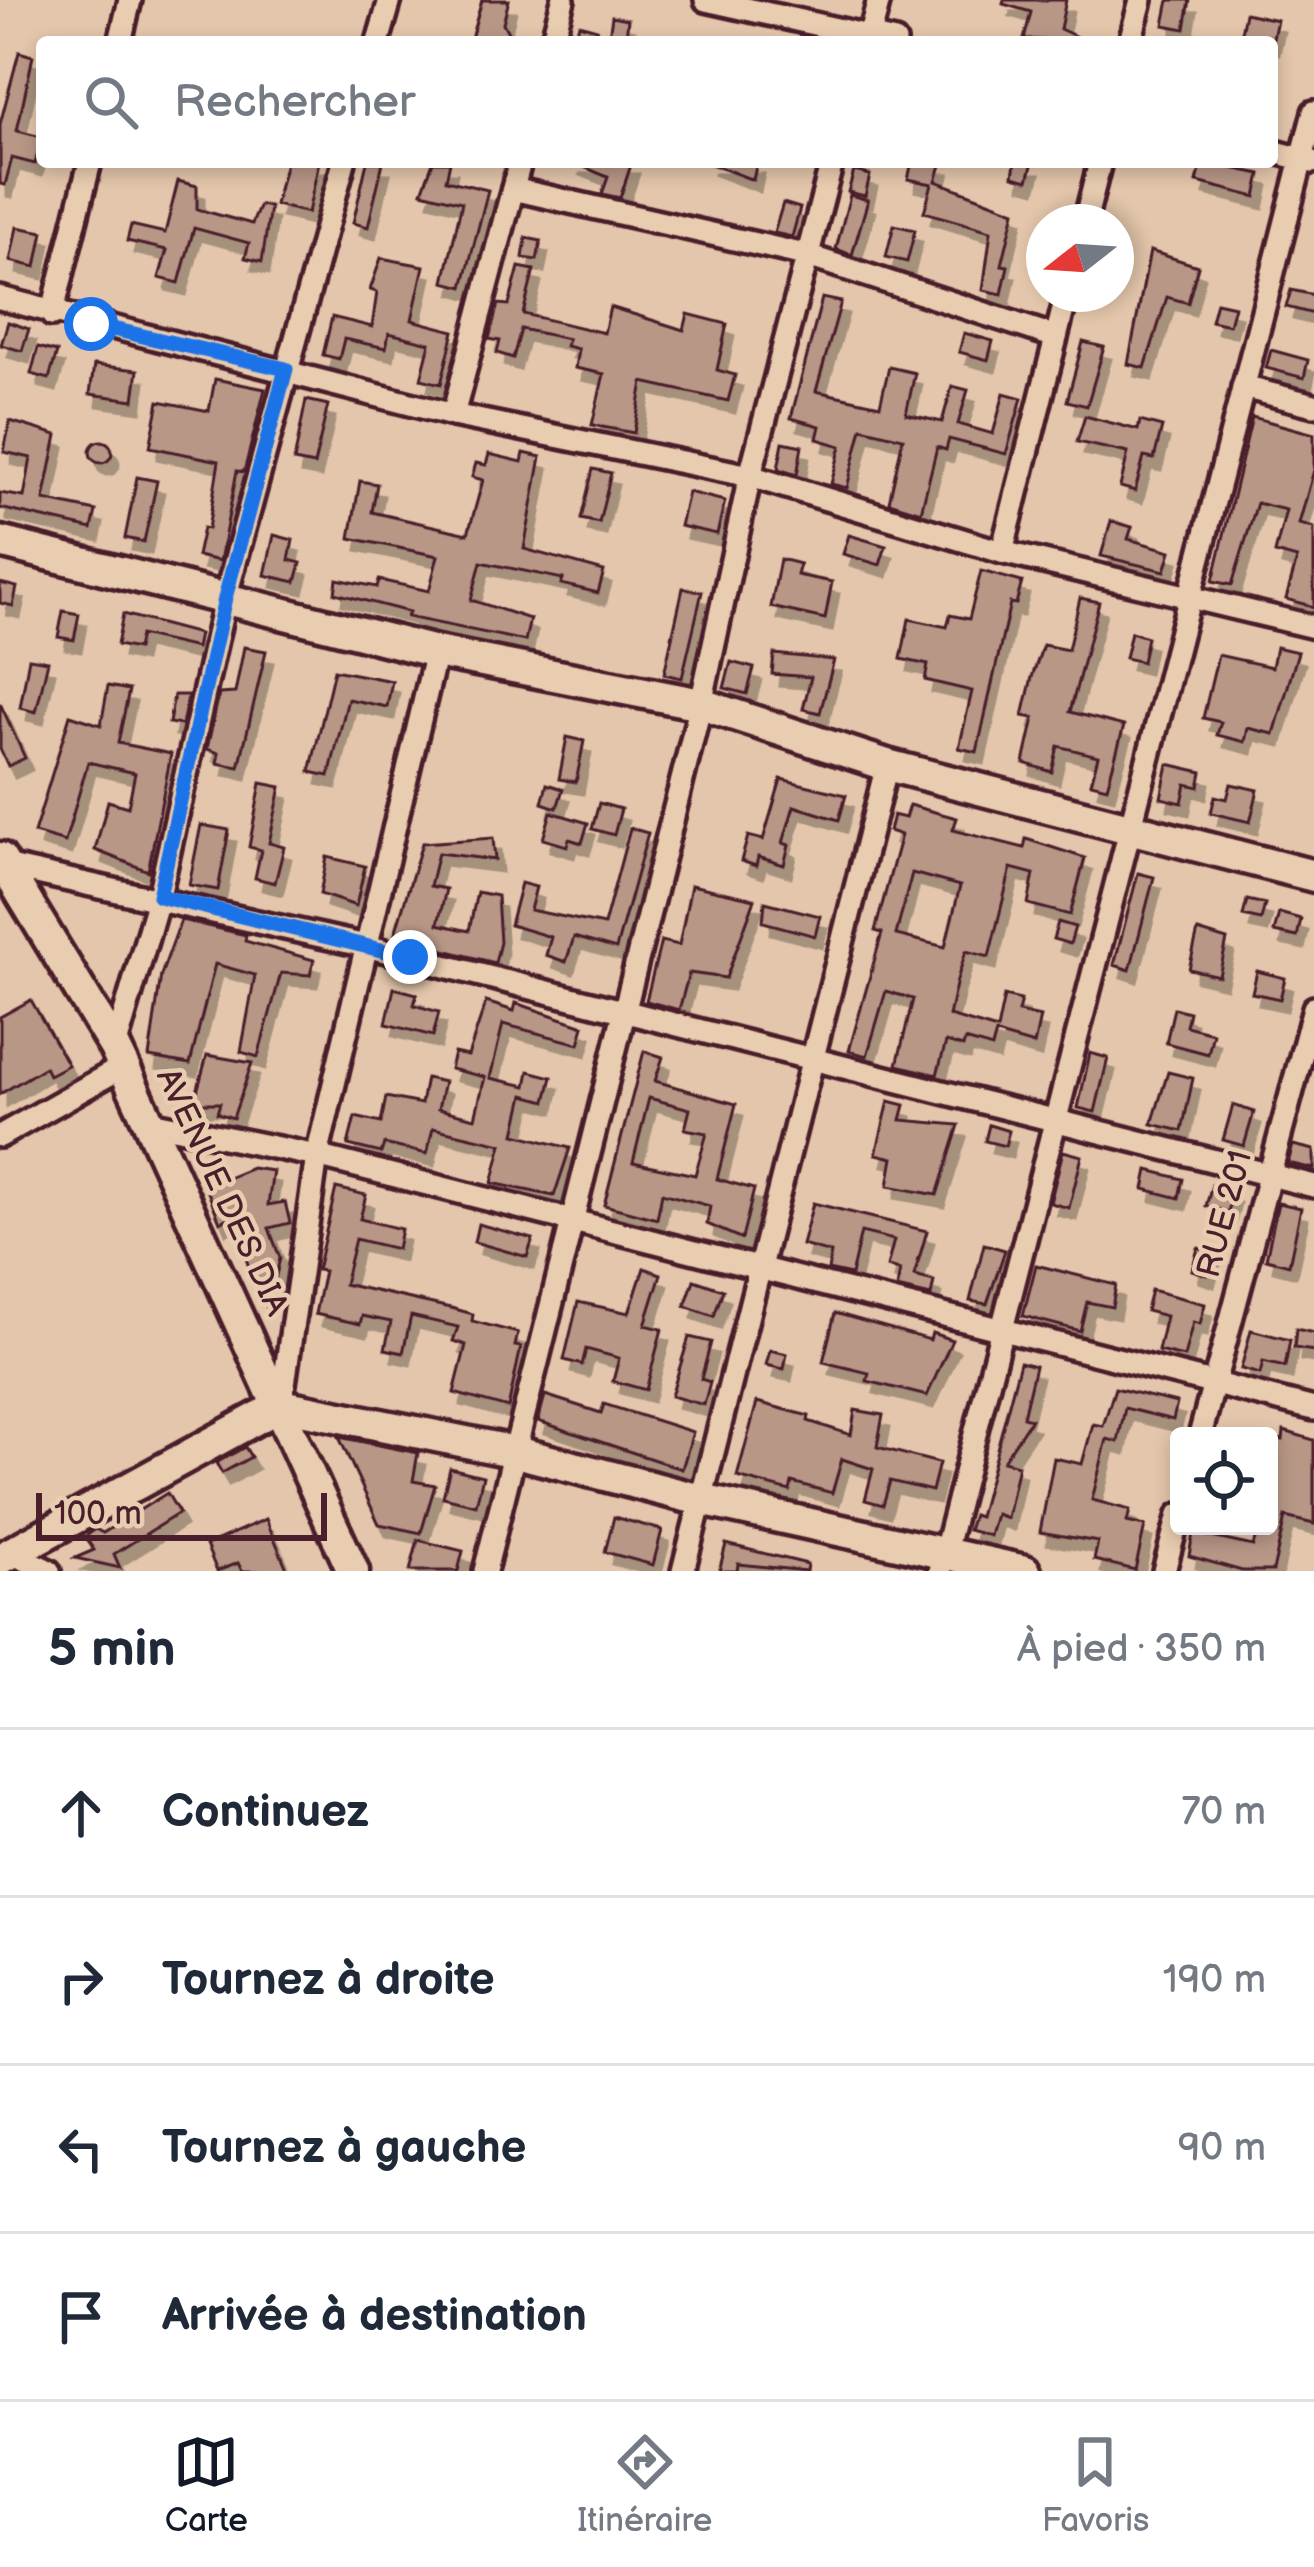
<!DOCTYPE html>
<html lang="fr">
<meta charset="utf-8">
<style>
:root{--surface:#fff;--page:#f6f6f7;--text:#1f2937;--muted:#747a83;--line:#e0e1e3;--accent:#111827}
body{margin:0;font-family:"Balsamiq Sans",sans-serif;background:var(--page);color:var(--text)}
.controls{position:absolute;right:36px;bottom:36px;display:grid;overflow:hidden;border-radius:12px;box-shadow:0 6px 18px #0003}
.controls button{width:108px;height:108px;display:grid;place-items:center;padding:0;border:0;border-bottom:3px solid var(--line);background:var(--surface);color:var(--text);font:60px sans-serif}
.compass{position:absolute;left:1026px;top:204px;width:108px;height:108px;border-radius:50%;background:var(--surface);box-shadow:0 6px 18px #0003;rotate:253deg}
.scale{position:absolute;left:36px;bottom:30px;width:291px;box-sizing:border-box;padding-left:12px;border:6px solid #4a1f2b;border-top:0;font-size:33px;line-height:42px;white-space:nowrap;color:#4a1f2b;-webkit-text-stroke:9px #e9cdb0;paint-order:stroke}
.stop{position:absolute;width:36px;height:36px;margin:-27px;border:9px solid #1a73e8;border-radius:50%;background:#fff}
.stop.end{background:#1a73e8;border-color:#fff;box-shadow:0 3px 12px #0008}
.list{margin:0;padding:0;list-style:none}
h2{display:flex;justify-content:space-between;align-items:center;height:156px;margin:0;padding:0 48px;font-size:51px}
h2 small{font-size:39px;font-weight:400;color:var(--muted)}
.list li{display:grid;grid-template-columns:78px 1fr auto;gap:36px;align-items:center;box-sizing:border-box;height:168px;padding:0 48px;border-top:3px solid var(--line)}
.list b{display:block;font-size:45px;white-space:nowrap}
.list em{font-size:39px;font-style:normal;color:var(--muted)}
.icon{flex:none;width:66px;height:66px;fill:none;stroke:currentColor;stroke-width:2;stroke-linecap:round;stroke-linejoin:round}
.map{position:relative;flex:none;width:1314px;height:1571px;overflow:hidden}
.search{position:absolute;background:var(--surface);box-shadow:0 6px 18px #0003;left:36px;right:36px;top:36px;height:132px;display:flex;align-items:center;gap:30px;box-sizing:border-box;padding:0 42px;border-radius:12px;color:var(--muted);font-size:45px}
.sheet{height:828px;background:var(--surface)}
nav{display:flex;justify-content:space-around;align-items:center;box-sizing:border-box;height:168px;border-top:3px solid var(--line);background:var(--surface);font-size:33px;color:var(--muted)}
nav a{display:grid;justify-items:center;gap:6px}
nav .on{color:var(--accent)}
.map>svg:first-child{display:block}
.building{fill:#b89787;stroke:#4a1f2b;stroke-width:3;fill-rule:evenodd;filter:url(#shadow)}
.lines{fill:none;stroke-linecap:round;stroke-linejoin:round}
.street-casing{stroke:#4a1f2b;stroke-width:30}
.secondary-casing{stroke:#4a1f2b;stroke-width:39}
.street{stroke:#e9cdb0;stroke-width:21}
.secondary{stroke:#e9cdb0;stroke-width:30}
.route{stroke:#1a73e8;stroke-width:15}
.labels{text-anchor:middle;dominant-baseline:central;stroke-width:9;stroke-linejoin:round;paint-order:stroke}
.street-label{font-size:33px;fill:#4a1f2b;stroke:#e9cdb0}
</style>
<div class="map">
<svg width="1314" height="1571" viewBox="0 0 1314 1571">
<defs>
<filter id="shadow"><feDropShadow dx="7" dy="12" stdDeviation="0" flood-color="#0004"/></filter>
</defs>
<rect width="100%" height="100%" fill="#e3c6ab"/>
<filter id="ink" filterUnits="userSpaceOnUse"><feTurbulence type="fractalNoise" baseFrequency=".00833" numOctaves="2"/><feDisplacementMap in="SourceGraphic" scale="24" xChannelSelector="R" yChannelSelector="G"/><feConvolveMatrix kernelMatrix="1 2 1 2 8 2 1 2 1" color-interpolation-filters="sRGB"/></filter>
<g filter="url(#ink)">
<g class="building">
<polygon points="482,0 509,0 503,23 513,42 470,42"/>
<polygon points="1004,0 1066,0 1060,29 1088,42 1024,39 1031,12 1003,4"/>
<polygon points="1169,0 1190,0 1185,29 1164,25"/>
<polygon points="1245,13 1277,20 1272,42 1239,42"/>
<polygon points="612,16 628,19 626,38 609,36"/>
<polygon points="579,24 597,29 593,42 574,42"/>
<polygon points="19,52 33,56 17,131 42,137 35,164 12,158 5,185 0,184 0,124"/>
<polygon points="286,162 319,162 308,213 275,205"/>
<polygon points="367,162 383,162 368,227 353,223"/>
<polygon points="433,162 450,162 446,180 488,190 463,287 444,282 462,202 422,192"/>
<polygon points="572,162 632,162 620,198 602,194 608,177"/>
<polygon points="706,162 757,162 753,180"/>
<polygon points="912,162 942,162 936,181 1015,211 1002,265 1008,266 1002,294 983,290 991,231 924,212 932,184 908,179"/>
<polygon points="1015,162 1033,162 1028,180 1013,176"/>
<polygon points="1202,162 1261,174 1256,197 1197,182"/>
<polygon points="854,171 870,175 865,196 848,192"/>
<polygon points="178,181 197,186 197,209 252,224 260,205 270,207 262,262 245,258 249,243 194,228 179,283 159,278 167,250 127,241 131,225 165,233"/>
<polygon points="850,195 868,200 852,255 836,249"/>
<polygon points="783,203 800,208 792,237 774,233"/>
<polygon points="894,225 915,230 907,262 886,257"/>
<polygon points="17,227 43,232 36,267 10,261"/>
<polygon points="526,238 541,241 537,260 523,258"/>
<polygon points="1150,251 1198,266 1188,303 1167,297 1145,368 1128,364"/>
<polygon points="381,258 424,266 412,320 454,331 441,384 421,379 430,343 389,333 386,348 344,339 339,359 323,355 332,317 372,327 377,292 370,290"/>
<polygon points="519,267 534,270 523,314 604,333 610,307 684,330 688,314 727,324 717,370 735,375 728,401 643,382 634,433 592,425 604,374 575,368 578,349 566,346 568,339 521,329 513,358 497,353 500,341 489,339 498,304 509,305"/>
<polygon points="1291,290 1314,295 1314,314 1286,307"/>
<polygon points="822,298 841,302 816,391 880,405 889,367 915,373 906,414 942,422 952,386 968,390 958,424 993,434 1004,393 1022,398 1006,454 949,439 946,450 937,447 921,512 889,502 903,438 862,428 847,488 831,484 841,446 817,439 820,426 791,418"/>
<polygon points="1216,302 1234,306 1229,325 1211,321"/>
<polygon points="8,322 29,329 22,351 1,345"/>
<polygon points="964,333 993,341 988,360 959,352"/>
<polygon points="1083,342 1104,347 1087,406 1067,401"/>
<polygon points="38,347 57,352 49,379 31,374"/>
<polygon points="1271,350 1308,360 1304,378 1266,368"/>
<polygon points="94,365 138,370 134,400 90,394"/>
<polygon points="215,379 265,389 244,472 237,471 220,561 197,556 203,528 208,529 219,461 150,447 159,401 209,411"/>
<polygon points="306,400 328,405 314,465 294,461"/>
<polygon points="1085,416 1138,430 1140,421 1162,427 1154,459 1144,457 1135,491 1120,487 1128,453 1077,442"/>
<polygon points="1252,417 1314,434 1314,470 1299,524 1314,528 1314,607 1286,599 1297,559 1275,553 1286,510 1257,503 1232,585 1213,581"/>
<polygon points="10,421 57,435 44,500 96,511 92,529 0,508 0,493 24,497 31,458 4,452"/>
<circle cx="101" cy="452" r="11"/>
<polygon points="783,442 802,446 797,475 778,469"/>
<polygon points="524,453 541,457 524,549 604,571 598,593 561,584 563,579 481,562 471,600 530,619 525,641 407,617 409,612 335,593 337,579 377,587 379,580 429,591 438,556 350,538 360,481 377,484 372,512 468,534 483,480 472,477 476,463 486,465 489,454 522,462"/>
<polygon points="593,469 611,473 599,523 581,519"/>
<polygon points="137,477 157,481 144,542 125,538"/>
<polygon points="688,492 725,501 717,534 680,526"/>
<polygon points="1111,521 1132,527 1128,539 1171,551 1165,571 1101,556"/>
<polygon points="274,535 293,540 289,560 301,563 296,582 265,575"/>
<polygon points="849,535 886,546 880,565 843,554"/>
<polygon points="780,559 800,564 797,575 832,582 825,619 771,607"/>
<polygon points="981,571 1022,582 1016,604 1010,603 977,752 959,748 972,691 925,680 928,665 901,659 909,619 947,627 950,615 969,619"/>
<polygon points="0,583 17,587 13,606 0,603"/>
<polygon points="683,588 702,592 682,678 664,674"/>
<polygon points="1080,598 1099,602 1070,712 1124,726 1107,787 1091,783 1098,756 1058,746 1052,772 1024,763 1034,718 1023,716 1032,677 1043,645 1068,650"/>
<polygon points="63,611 79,614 74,640 58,637"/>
<polygon points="123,614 199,634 196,648 140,635 137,649 117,645"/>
<polygon points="1131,632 1147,637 1142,662 1125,658"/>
<polygon points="244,647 266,651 239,767 217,763 219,753 207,749 219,694 235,693"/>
<polygon points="1276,647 1298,652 1274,734 1248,728 1245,742 1217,735 1221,722 1203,718 1218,655 1272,667"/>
<polygon points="774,654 834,660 820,713 803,709 811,677 772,674"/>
<polygon points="29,658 48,661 36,712 20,708"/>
<polygon points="731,662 754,668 747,694 724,688"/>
<polygon points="334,670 392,681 387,707 348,699 329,776 310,772"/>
<polygon points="108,686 129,690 118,743 171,754 148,871 95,850 108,801 128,807 135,773 88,762 65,842 34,833 70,715 101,725"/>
<polygon points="174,695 188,695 182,725 169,723"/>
<polygon points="0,703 25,758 8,766 0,749"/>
<polygon points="567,737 584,741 576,782 559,779"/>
<polygon points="1168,764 1202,772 1199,787 1186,784 1182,803 1161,798"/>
<polygon points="781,779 846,795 839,820 794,806 783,843 789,845 784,865 758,857 756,866 741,861 748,836 763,840"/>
<polygon points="261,783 281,787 269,843 284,847 275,883 255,878 261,850 249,847"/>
<polygon points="547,784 563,789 557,808 542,803"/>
<polygon points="1231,784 1258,790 1250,822 1211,813 1215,796 1227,799"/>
<polygon points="599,803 621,809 614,835 592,829"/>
<path d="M909,805L957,818L953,830L1024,848L1026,839L1085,858L1070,915L1028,904L1034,874L1011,868L989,957L966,951L957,980L949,1016L997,1030L1004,996L1021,1000L1018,1012L1040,1017L1034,1045L996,1034L992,1048L965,1040L963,1047L946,1042L937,1075L897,1065L913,999L886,991L867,1056L849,1051L882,933L875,931L901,835L889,831L893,815L905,818ZM912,873L960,886L945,947L896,935Z"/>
<polygon points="551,812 588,823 582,843 569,839 567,846 543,839"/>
<polygon points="201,825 229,830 218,890 189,885"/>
<polygon points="630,828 648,833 616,949 574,937 566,962 546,955 551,937 510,925 521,883 536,887 530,910 604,925"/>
<polygon points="493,838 495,860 438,853 430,886 446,889 438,924 469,931 477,892 497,896 500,942 495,963 394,937 422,843"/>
<polygon points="327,857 365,866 356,906 320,894"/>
<polygon points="1138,873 1154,877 1130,970 1114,965"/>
<polygon points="691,885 755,899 726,978 689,973 679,1010 646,1001 661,941 679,945"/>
<polygon points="1247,900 1265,904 1261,920 1243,916"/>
<polygon points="765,902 820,916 815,936 763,922"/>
<polygon points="1279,913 1301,919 1297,937 1274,932"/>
<polygon points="181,920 246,935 245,941 314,960 310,975 281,973 258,1057 241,1052 255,975 215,964 190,1064 149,1057 161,975"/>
<polygon points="1058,922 1075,927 1070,944 1053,939"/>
<polygon points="1198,931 1227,940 1219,976 1189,969"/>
<polygon points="1257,971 1285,978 1280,999 1252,993"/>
<polygon points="394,988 417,994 414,1005 439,1012 433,1036 386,1024"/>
<polygon points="31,1000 68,1065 49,1075 45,1067 0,1094 0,1017"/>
<polygon points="486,1002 514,1011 516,1003 584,1026 579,1044 503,1024 490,1078 526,1086 529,1071 552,1077 546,1101 524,1095 515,1134 570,1148 554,1196 492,1183 502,1144 433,1128 427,1154 384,1144 381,1153 348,1145 355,1117 381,1123 386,1097 421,1104 426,1078 444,1082 438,1109 475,1118 485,1077 450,1069 454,1053 468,1056"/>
<polygon points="1174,1008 1189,1012 1186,1026 1213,1033 1208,1054 1166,1043"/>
<path d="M644,1051L663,1057L655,1081L736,1104L717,1179L754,1189L742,1239L707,1224L710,1206L662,1193L657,1219L604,1205ZM649,1098L690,1109L685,1129L707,1133L695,1175L633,1162Z"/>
<polygon points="1090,1053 1108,1058 1095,1112 1078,1108"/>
<polygon points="207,1055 252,1063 233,1118 217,1113 220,1103 194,1103"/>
<polygon points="1168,1072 1193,1078 1182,1131 1152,1124"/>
<polygon points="889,1101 905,1105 901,1120 959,1125 937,1195 888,1186 893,1158 876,1154"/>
<polygon points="1233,1105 1254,1112 1244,1146 1223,1140"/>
<polygon points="989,1125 1009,1131 1005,1146 985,1141"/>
<polygon points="1293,1145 1314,1150 1314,1169 1288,1163"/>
<polygon points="1063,1151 1082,1156 1069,1208 1050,1203"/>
<polygon points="252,1168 273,1171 268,1205 285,1202 290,1223 269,1228 280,1258 273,1289 259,1295 231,1217 220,1222 206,1187"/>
<polygon points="1148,1170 1183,1179 1179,1198 1144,1189"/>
<polygon points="1212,1185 1233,1191 1228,1212 1206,1206"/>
<polygon points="336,1188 366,1195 360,1219 401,1229 397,1249 355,1239 344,1284 455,1309 473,1314 472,1321 518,1333 515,1346 521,1347 508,1408 454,1393 466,1345 453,1341 458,1327 411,1316 403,1353 385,1349 391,1322 362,1316 360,1324 315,1314 324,1271 317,1270"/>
<polygon points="813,1203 927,1231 914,1276 934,1281 931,1296 897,1288 900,1270 887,1267 894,1240 861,1232 851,1275 828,1270 831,1253 802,1245"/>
<polygon points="1278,1203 1301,1208 1289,1265 1266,1259"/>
<polygon points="478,1224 533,1239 527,1257 474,1242"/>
<polygon points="984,1244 1005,1250 987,1304 970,1301"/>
<polygon points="1198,1248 1213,1252 1207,1275 1192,1270"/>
<polygon points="1036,1265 1116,1285 1112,1307 1087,1302 1080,1331 1023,1316"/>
<polygon points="644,1268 661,1274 645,1325 662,1329 646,1390 613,1381 619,1358 586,1349 582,1365 564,1360 578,1302 629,1313"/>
<polygon points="694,1280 723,1290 714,1316 685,1306"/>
<polygon points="1151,1290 1205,1304 1200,1324 1193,1322 1184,1357 1158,1351 1166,1316 1146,1311"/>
<polygon points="835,1313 930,1340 932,1333 952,1340 927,1396 867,1381 869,1373 823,1362"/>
<polygon points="1296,1329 1314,1333 1314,1351 1294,1348"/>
<polygon points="1251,1330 1290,1340 1285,1367 1263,1362 1260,1374 1241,1369"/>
<polygon points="689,1337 711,1342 701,1379 710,1382 704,1405 671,1396"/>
<polygon points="770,1350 787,1354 784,1369 766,1365"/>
<polygon points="1020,1362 1035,1366 1023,1417 1031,1419 1003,1461 1018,1465 1007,1518 996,1514 990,1536 968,1530 973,1515 979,1517"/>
<polygon points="1115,1388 1177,1403 1173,1420 1125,1408 1118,1442 1107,1439 1092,1500 1130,1510 1127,1522 1145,1526 1135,1570 1094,1560 1098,1542 1040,1532 1054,1458 1082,1464 1093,1424 1103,1426"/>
<polygon points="545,1395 601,1413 604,1404 693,1432 682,1469 538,1421"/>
<polygon points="757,1402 809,1416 808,1421 851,1435 855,1410 883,1415 877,1447 939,1463 932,1491 890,1481 883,1505 865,1500 873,1469 842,1459 832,1493 792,1482 790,1491 737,1477"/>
<polygon points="1284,1431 1314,1440 1314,1524 1285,1517 1273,1571 1242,1571 1189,1556 1193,1533 1253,1546 1259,1526 1269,1526 1269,1438 1283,1440"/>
<polygon points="339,1437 418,1453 413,1481 435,1485 421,1533 379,1524"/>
<polygon points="245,1447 251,1457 222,1473 216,1463"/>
<polygon points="450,1468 483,1476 476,1505 443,1497"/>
<polygon points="167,1493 179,1513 114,1554 120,1568 75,1558 94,1550 85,1537 95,1529 103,1533"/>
<polygon points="614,1517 662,1530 653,1565 605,1552"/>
<polygon points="266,1519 288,1571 242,1571 238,1563 217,1571 206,1545"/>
<polygon points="418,1540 463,1551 458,1571 410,1571"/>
<polygon points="726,1544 807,1564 806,1571 738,1564 737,1571 719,1571"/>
</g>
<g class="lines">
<defs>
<g id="street">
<polyline points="706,0 895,42"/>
<polyline points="120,42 130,0"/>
<polyline points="378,42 390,0"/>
<polyline points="552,42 563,0"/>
<polyline points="868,42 879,0"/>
<polyline points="1130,42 1141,0"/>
<polyline points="1272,151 1313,162"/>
<polyline points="513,189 805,255 1056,337"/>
<polyline points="1085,222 1100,162"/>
<polyline points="0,298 453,415 750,476 1002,552 1314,627"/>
<polyline points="52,315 90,162"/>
<polyline points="1243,387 1314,405"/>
<polyline points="453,415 520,162"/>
<polyline points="1002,552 1067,294"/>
<polyline points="1,865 366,946 1314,1186"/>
<polyline points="115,1048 159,896 225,599 344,162"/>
<polyline points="150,1122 317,1156 1314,1409"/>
<polyline points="0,1136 124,1066"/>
<polyline points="281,1405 317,1156 436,652"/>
<polyline points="1200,1436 1314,1008"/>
<polyline points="14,1554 49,1571"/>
<polyline points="485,1571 701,704 750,476 832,162"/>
<polyline points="683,1571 887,765"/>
<polyline points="940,1571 1314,112"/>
<polyline points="1164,1571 1179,1515"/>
</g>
<g id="secondary">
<polyline points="0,542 436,652 701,704 887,765 1314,876"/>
<polyline points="0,858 115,1048 353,1571"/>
<polyline points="0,1559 281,1405 516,1452 701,1500 1025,1571"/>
</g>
</defs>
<use href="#street" class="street-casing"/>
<use href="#secondary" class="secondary-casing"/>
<use href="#street" class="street"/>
<use href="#secondary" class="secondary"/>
</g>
</g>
<g class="lines" filter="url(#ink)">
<polyline class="route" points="91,324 286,369 225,598 159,896 410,957"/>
</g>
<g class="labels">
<g class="street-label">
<text transform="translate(222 1192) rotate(65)">AVENUE DES DIA</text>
<text transform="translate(1225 1214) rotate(-75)">RUE 201</text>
</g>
</g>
</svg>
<div class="controls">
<button><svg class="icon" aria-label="locate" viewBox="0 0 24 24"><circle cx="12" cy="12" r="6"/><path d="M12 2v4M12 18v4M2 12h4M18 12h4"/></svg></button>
</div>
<svg class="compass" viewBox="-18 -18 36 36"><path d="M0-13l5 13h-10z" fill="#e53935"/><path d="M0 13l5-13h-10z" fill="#747a83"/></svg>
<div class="scale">100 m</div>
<div class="stop" style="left:91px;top:324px"></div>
<div class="stop end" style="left:410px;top:957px"></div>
<div class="search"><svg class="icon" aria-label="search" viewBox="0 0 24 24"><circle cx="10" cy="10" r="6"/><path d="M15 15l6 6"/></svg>Rechercher</div>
</div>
<section class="sheet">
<h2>5 min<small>À pied · 350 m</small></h2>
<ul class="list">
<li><svg class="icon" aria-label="ahead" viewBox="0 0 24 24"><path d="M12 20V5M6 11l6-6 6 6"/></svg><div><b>Continuez</b></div><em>70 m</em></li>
<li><svg class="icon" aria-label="right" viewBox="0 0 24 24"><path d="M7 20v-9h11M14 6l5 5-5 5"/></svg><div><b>Tournez à droite</b></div><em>190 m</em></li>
<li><svg class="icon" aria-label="left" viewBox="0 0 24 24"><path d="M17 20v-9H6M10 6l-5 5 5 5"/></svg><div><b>Tournez à gauche</b></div><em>90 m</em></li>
<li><svg class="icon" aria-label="arrive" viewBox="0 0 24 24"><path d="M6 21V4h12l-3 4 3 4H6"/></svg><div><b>Arrivée à destination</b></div></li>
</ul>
</section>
<nav>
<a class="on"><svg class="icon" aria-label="map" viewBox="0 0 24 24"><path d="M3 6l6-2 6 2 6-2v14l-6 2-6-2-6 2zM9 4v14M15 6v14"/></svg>Carte</a>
<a><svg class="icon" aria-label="directions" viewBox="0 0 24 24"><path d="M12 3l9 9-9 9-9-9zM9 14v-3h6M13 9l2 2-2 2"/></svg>Itinéraire</a>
<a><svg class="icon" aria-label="saved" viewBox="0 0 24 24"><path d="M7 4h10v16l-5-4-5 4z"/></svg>Favoris</a>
</nav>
